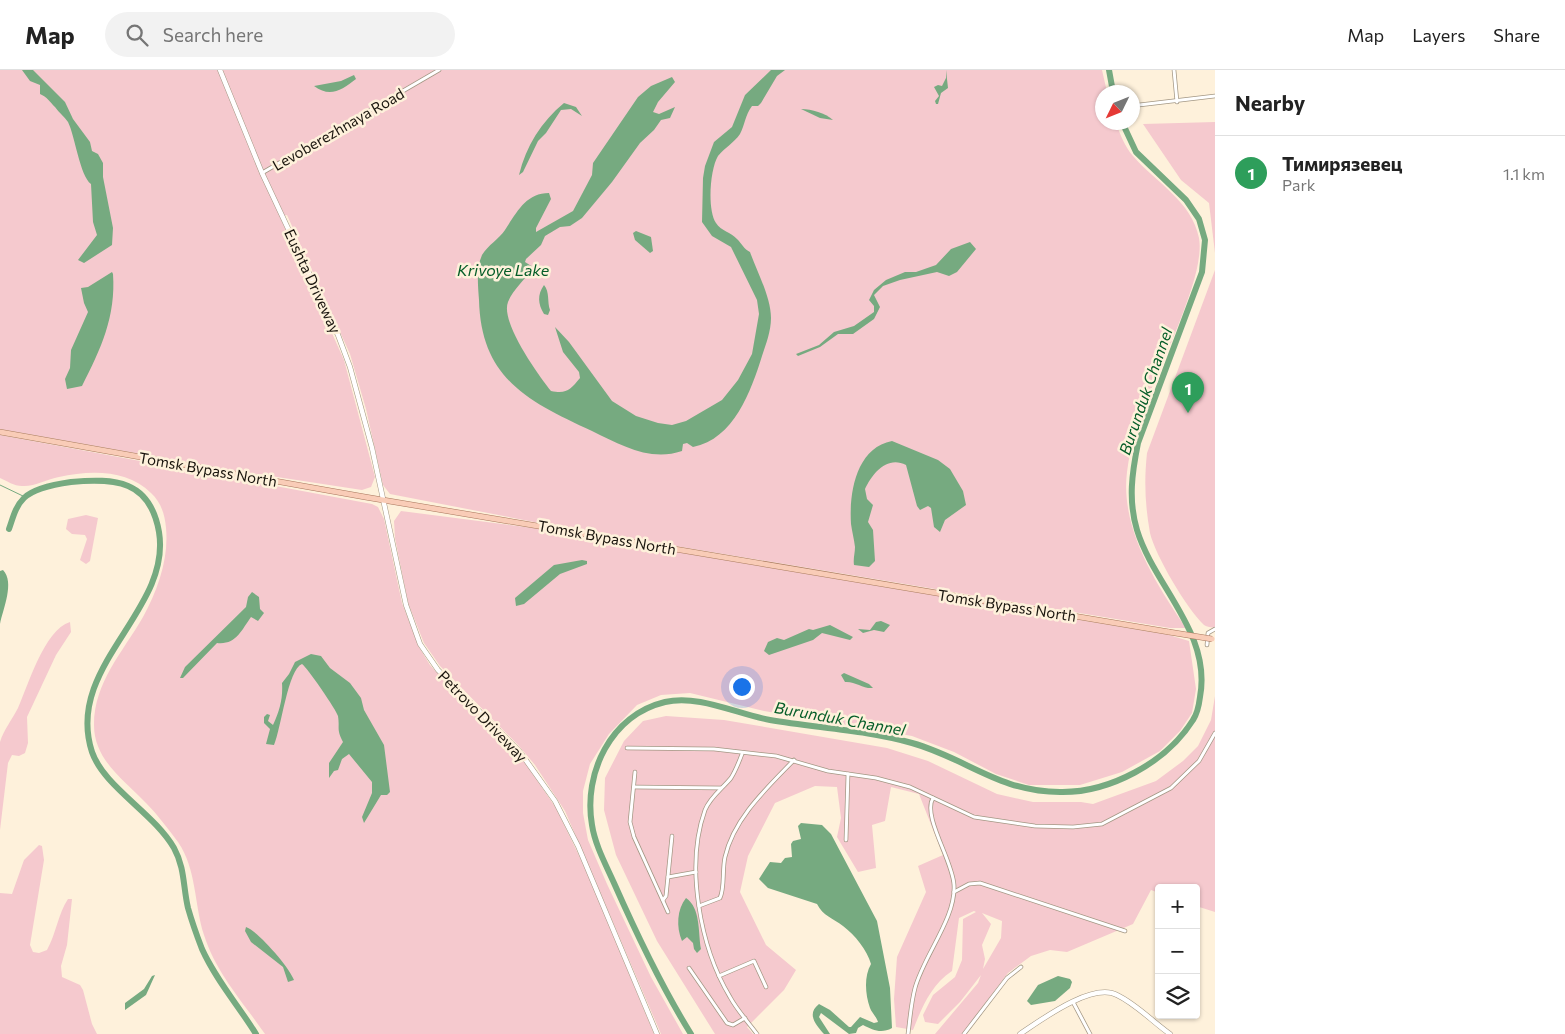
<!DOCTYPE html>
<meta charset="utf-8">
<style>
:root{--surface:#fff;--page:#f2f2f2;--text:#222;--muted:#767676;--line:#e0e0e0;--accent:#2563eb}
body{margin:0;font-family:Commissioner,sans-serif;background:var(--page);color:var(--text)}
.controls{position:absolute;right:15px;bottom:15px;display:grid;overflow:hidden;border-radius:5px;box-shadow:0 1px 4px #0004}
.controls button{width:45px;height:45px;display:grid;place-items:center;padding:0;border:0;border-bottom:1px solid var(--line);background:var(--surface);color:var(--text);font:25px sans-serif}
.compass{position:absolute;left:1095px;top:15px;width:45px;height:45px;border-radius:50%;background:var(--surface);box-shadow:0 1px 4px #0004;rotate:227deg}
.you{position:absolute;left:741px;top:616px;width:18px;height:18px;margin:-12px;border:4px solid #fff;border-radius:50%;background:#1a73e8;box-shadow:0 0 0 8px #1a73e833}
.badge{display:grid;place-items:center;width:32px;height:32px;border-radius:50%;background:var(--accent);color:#fff;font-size:16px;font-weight:700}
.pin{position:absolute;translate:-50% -41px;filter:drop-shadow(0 1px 2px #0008)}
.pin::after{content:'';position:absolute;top:26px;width:18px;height:15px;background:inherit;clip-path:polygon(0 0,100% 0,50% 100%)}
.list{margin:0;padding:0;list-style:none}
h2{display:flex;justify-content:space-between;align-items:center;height:65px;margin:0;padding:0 20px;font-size:21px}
h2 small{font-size:16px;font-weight:400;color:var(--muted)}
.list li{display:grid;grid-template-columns:32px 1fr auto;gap:15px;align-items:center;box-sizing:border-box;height:75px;padding:0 20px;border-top:1px solid var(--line)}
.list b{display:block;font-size:19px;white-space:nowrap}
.list p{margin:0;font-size:16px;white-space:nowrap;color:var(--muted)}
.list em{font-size:16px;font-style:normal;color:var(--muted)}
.icon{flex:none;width:28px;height:28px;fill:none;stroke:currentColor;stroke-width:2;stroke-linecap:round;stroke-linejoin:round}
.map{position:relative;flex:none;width:1215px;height:964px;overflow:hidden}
header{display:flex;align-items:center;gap:30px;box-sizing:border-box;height:70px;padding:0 25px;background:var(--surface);border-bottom:1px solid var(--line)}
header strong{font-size:24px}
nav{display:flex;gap:28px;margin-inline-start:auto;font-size:18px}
.search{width:350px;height:45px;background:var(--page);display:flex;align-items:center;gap:12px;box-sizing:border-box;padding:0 18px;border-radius:28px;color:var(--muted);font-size:19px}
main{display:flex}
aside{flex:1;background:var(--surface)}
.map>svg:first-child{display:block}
.green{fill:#f5c9ce;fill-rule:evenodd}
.water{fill:#76aa80}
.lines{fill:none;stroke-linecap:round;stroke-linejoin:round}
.stream{stroke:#76aa80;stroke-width:1}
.river{stroke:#76aa80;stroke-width:6}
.street-casing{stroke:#a39784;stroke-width:4.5}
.secondary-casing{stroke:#a39784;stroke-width:5.5}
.primary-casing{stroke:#a8765d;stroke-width:6}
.street{stroke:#fff;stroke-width:3}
.secondary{stroke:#fff;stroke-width:4.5}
.primary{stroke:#f9ccb7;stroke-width:5}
.primary-bridge-casing{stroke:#a8765d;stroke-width:6;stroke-linecap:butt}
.primary-bridge{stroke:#f9ccb7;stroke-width:5}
.labels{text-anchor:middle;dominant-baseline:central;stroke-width:5;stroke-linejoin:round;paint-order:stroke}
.street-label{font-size:15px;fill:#1a150e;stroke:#fef1db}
.water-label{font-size:16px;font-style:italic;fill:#055d28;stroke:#fef1db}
</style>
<header>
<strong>Map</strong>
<div class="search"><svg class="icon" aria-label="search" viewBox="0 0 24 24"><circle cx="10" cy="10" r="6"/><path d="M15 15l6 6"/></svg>Search here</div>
<nav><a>Map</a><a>Layers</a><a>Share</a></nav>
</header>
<main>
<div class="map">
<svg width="1215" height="964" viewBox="0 0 1215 964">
<rect width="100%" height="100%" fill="#fef1db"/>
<g class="green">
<path d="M0,0H1102L1107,22H1102V52L1116,53C1120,64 1125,77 1133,86C1155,112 1192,131 1199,168C1203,190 1189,227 1181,248C1162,298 1134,348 1127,402C1120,458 1156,514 1186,558H1170L555,456L390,424L383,415L366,339L350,284L287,145L280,147L344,290L375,407L371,417L362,420L231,400L0,359Z"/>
<polygon points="1215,52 1215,183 1209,133 1181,110 1143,54"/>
<path d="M1215,200V558C1211,557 1207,557 1204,555C1187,539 1155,485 1150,463C1145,435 1144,411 1147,383Z"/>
<path d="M0,365L372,434L378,437L384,449L402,533L419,577L430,595L458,626L519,684L556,738L587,802L654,964H265C243,932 216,903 204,865C194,834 197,800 178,772C168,759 158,745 146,733C124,710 94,690 94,655C94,612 123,582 143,547C158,520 169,488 166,458C165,445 161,432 151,423C127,399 90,400 59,407C47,409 34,417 22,416C14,416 7,411 0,408Z"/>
<polygon points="401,441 540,459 1169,565 1189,571 1196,619 1192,643 1180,661 1160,681 1122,702 1080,715 1029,715 996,704 954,682 912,666 764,641 690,623 661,625 637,635 609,664 590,694 583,721 583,743 588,770 607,814 651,907 683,964 661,964 565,741 535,695 519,676 440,596 424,573 408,533 395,468 394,451"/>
<polygon points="86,445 98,448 90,491 86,494 80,490 87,469 85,465 72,464 66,459 68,449"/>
<path d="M70,552L71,562L56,585L27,647L28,673L25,683L19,686L12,685L8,693L0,760V672C4,659 12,650 18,638C28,616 44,560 70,552Z"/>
<path d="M1215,626V842L1196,836V818H1159V823L1151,820L1133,854L1067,882L1050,880L1031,886L1008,903L962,964H935L978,913L981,905L960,932L938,954L925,952L923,945L933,925L955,907L962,890L963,849L976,842L974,841L959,848L952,901C931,915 922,937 913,960L896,957L894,929L897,887L926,822L918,796L943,785L919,724L891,717L885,751L872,755L876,798L858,802L837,767L841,748L837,717L815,716L775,733L748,786L740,822L766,875L796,900L784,920L747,957L753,964H715L657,871L616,785L604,740L605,708L624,671L643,651L666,646L724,650L887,678L928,691L997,724L1033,732H1081L1093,734L1156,711L1183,691L1198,676L1211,650ZM982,843L1002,851L1001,868L983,899L985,889L982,875L991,854Z"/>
<path d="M39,775L42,776L44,790L30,875L33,882L39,883L47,880C56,864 58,844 68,829H72L67,875L61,896L62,907L80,915L83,920L92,954L97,964H0V823L12,824L24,790Z"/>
</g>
<g class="water">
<path d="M22,0H33L65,32L73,49L90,72L92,81L98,84L103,93V107L113,158L112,175L84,193L78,190L97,165L93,152L91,114C80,106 75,66 68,52C64,46 59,43 55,37C50,32 47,27 40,24V15L30,11Z"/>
<path d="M771,0H785L777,6L761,33L758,36H752C745,45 745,55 740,64C734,73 724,78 718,86C710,99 707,140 716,153C721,161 731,162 737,169C742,174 744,179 750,182C757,202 771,227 771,248C771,261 766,274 762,286C751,321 734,369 693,377L687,373L683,374L682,381C650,392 621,375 592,361C529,332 481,309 479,230C478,216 476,198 482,185C488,175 499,169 505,160C517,142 526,123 549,123L551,129L536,158V162L573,141L592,105L593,93L638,27L651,16L672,7L675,12L658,32L653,42L659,44L675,37L670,48L661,50L654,60L640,73L612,112L582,148L570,156L560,157L545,166L541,175L526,189L525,192L533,197C526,209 513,219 508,232C500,252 539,306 551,321C567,324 570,320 580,308L579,302L563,282L555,257L569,272L612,331L636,346L658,353L672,355L686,351L722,330L738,310L752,284L759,244L757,230L731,177L712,166L702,152L703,108L705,96L714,72L732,57L745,25Z"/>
<polygon points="946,0 948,18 941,23 938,34 936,34 935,31 939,26 934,17 938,15 942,16 946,8"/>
<path d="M354,5L356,9C342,20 330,28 314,16L341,11Z"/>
<path d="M564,33L576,37L582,46L571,39L561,40L546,63L538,71L523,102L519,105C526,76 541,52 564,33Z"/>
<path d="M801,39C812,39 825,43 833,50L820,48Z"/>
<polygon points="636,161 651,167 653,181 650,183 635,170 633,163"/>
<polygon points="970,172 976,179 957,202 949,206 937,202 900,210 883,216 874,225 880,237 874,249 853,264 838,264 820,277 798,286 796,284 819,275 834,262 854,256 874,242 874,236 869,230 874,220 886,210 905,202 916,202 936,195 951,179"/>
<path d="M112,202L113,204C116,246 101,279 82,316L67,319L65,309L70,298L71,280L88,242L84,233L81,218L88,217Z"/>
<path d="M544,215C550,222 547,232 550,240L548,245L544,244C538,234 537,225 544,215Z"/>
<path d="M892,371L938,390L950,399L963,421L966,435L945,450L940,462L934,457L931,438L928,436L920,440L917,436L906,395C887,385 872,404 865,419L867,429L873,435L868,452L873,460L875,491L869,497L854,495C853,489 855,483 855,477C854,469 852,461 851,454C849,423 856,378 892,371Z"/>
<polygon points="582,490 587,491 587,494 560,504 524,534 516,536 515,528 554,495"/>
<path d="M3,500C15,512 3,539 0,554V501Z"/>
<path d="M252,522L259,527L260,539L264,543L258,551L251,547C241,561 236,575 217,573L183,608H180L185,597L246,537L248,527Z"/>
<polygon points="881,551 890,555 884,562 874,560 863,563 858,559 870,560 876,552"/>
<polygon points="830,555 853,567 850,570 822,563 813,570 769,585 764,581 768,572 777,568 784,570 809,559 813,560"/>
<path d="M311,584L321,586L330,598L350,613L361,628L364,640L384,675L390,722L387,725H381L364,753L362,747L372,723V712L349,684L342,689L338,700L334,701L329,708V693L343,672C336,658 340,659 338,646C337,641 307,597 302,594C288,599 281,659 274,675L266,674L270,659L264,653V647L267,644L270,645L268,651L273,655C280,640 283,628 282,613L289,604L295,592Z"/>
<path d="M844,603L869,614L873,618C863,619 855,611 845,612L841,605Z"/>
<path d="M801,753L822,755L831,764L877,851L890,918L892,958C881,964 873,960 863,955L858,958L856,963L849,964L821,943L819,947L830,964H824C816,955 806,944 819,934L830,940L849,957H851L860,947L874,953L878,952C876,946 872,943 870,938C865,924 864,906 871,894C867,880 855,865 843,856C833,848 823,846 817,834L768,818L759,809L770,792L781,793L785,788L792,787L791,774L793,771L801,769L798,756Z"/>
<path d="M686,828C701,838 698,863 701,879L697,883L694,879L693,873L687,867L682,871C676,857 677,839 686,828Z"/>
<path d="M246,857C258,861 290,898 294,910L288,912L283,897L251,872L245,861Z"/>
<polygon points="155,905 146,925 125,940 125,933 144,919 152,906"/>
<polygon points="1058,906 1070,909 1072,912 1070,918 1055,931 1031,935 1027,931 1038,915"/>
</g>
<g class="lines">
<polyline class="stream" points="0,415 25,427"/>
<g class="river">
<polyline points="1109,0 1113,22"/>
<path d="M9,459C13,448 15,437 24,428C34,418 57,414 71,412C115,408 150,410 159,462C172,541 64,596 92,682C104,717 154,743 174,778C185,798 183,817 188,838C192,852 197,866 202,879C216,910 238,935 256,964"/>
<path d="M691,964C661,916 637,865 614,813C606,795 595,775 592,755C583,703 611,645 665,632C698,624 737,644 770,650C817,658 866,660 912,673C966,688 999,722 1060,722C1109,723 1166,693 1193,650C1197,644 1199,635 1200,627C1212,563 1154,516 1137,460C1128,430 1132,403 1138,373L1202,202L1205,170L1199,149L1186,130L1136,82L1122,52"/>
</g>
<defs>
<g id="street">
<polyline points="1174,0 1177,32"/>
<polyline points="1139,35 1215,26"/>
<polyline points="262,103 439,0"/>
<polyline points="1207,575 1208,563 1215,559"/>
<polyline points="627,678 714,679 776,686 828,701 876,708 910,717 974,747 1035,756 1073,757 1102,754 1171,718 1199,691 1215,663"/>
<path d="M742,684C739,692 736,700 731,708C723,718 710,727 705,740C685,796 700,877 730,927C737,940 748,952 757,964"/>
<polyline points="635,702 630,752 634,767 668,842"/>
<polyline points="634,717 721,718"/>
<polyline points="846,770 848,704"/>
<polyline points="668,807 696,802"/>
<polyline points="954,822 969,814 980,813 1125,861"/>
<polyline points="663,830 666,826 672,766"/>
<path d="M699,836L720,828C725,817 722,800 725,787C734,748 767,718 794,690"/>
<polyline points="689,898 727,953 733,955 745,948"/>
<polyline points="719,906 754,891 766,917"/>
<polyline points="1073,932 1090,964"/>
<path d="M908,964C910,949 911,933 915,918C924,885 956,848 954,815C953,791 922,746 933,728"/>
<polyline points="964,964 1007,908 1021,897"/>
</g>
<g id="secondary">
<polyline points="220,0 262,103 338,265 350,297 372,378 406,535 420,574 438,600 520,682 555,731 578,776 657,964"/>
<path d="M1020,964C1041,950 1092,912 1117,925C1136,934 1153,952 1170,964"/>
</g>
<polyline id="primary" points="0,362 365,427 1169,562"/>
</defs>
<use href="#street" class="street-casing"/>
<use href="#secondary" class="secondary-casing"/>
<use href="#primary" class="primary-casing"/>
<use href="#street" class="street"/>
<use href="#secondary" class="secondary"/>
<use href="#primary" class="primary"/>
<defs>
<polyline id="primary-bridge" points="1169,562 1212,569"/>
</defs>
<use href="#primary-bridge" class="primary-bridge-casing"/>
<use href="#primary-bridge" class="primary-bridge"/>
</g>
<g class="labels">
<g class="street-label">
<text transform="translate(338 59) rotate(-30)">Levoberezhnaya Road</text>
<text transform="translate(313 211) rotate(65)">Eushta Driveway</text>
<text transform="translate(208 399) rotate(10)">Tomsk Bypass North</text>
<text transform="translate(607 467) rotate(10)">Tomsk Bypass North</text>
<text transform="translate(1007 535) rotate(9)">Tomsk Bypass North</text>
<text transform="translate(483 646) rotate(46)">Petrovo Driveway</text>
</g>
<g class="water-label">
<text x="503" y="199">Krivoye Lake</text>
<text transform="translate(1145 321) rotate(-71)">Burunduk Channel</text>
<text transform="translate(840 648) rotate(10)">Burunduk Channel</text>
</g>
</g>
</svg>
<div class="controls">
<button>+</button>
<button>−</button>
<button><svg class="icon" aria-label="layers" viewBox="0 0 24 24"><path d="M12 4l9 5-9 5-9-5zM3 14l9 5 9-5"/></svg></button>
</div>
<svg class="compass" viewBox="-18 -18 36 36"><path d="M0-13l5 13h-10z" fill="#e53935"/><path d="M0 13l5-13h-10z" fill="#767676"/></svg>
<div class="you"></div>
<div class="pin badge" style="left:1188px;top:343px;background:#2e9e5b">1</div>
</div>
<aside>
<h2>Nearby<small></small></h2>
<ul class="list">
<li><span class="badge" style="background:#2e9e5b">1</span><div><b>Тимирязевец</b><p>Park</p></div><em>1.1 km</em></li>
</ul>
</aside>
</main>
